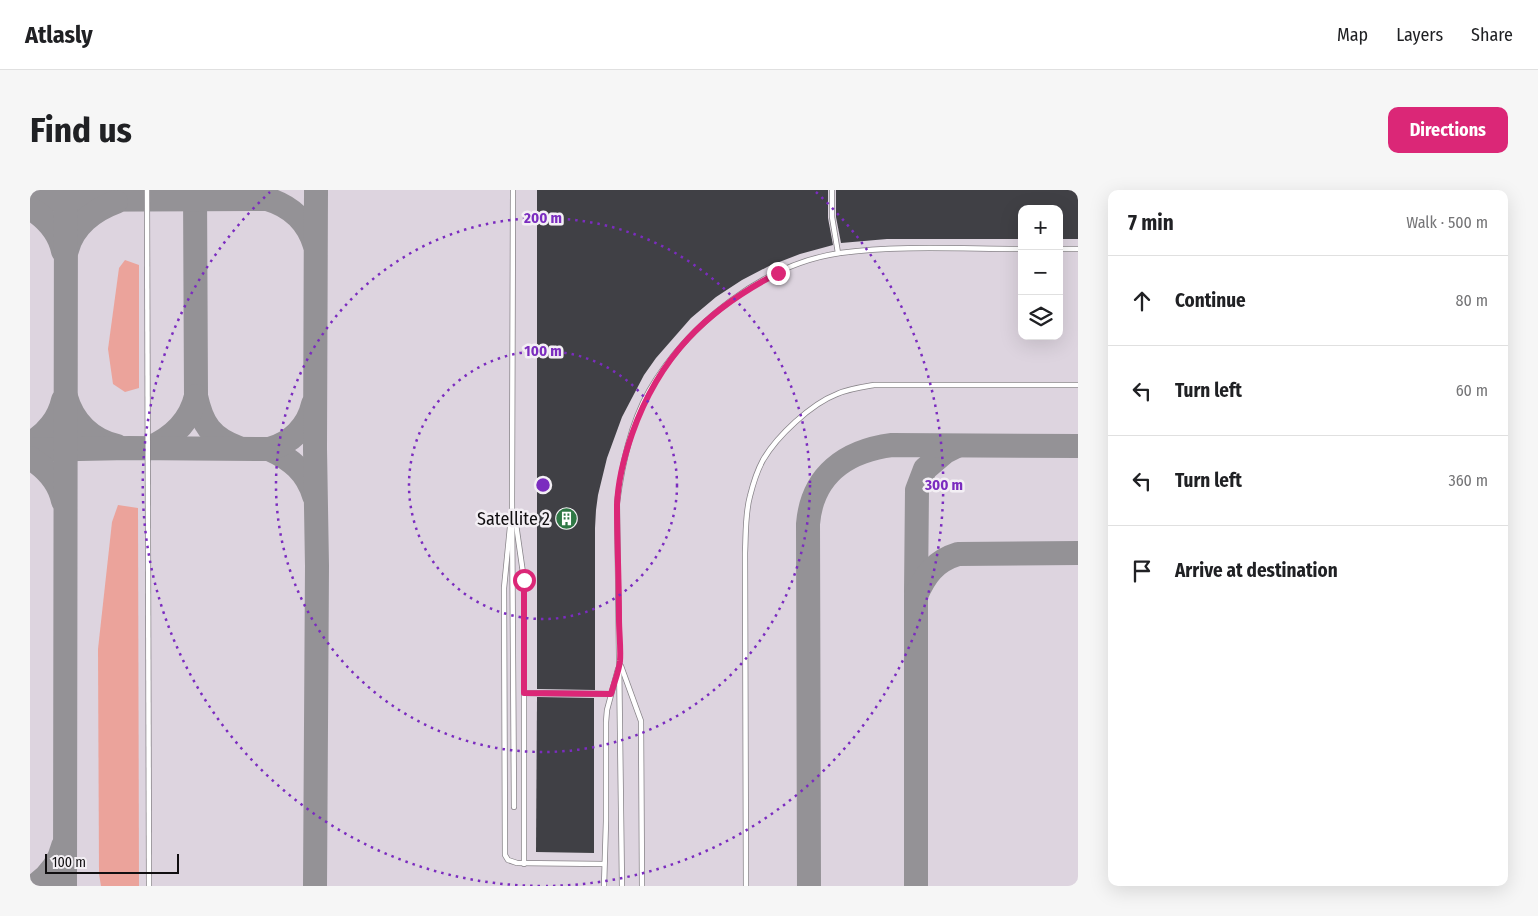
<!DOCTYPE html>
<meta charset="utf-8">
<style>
:root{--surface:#fff;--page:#f6f6f6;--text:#202124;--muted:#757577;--line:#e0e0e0;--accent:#db2777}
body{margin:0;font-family:"Fira Sans Condensed",sans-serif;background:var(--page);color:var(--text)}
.controls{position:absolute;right:15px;top:15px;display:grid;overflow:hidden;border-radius:10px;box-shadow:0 5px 20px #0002}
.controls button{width:45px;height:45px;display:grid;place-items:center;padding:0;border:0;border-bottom:1px solid var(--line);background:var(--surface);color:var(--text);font:25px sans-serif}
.scale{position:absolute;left:15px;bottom:12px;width:134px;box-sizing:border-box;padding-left:5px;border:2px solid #100e10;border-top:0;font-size:14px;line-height:18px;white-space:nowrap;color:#100e10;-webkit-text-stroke:4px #f3eff4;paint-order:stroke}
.stop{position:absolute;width:15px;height:15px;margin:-11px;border:4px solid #db2777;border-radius:50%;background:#fff}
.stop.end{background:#db2777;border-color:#fff;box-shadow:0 1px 5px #0008}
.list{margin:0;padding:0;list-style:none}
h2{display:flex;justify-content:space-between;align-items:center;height:65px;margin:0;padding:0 20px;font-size:21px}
h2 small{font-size:16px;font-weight:400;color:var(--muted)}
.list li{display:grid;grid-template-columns:32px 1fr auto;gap:15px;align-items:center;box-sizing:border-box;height:90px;padding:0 20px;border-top:1px solid var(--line)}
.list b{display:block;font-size:19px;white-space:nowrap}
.list em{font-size:16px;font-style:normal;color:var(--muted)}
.icon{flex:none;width:28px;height:28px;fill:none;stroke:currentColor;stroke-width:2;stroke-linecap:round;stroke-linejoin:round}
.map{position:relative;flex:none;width:1048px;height:696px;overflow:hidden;border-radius:10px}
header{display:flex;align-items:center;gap:30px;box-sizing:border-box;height:70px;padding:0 25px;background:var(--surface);border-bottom:1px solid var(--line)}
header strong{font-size:24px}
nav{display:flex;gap:28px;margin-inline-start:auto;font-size:18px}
.intro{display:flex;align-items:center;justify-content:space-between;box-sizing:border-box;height:120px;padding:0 30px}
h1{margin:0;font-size:35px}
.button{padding:12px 22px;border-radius:10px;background:var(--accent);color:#fff;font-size:18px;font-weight:700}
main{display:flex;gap:30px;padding:0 30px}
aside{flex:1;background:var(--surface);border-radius:10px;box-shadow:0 5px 20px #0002}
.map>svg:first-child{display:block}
.built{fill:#ddd4df;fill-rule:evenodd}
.green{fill:#eba39b}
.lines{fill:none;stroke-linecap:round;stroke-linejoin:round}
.taxiway{stroke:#949296;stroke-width:24}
.building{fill:#404045}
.lane-casing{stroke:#888489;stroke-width:6}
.lane{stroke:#fff;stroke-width:4.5}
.route{stroke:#db2777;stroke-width:6}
.ring{fill:none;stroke:#7b2cbf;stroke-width:2.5;stroke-dasharray:2.5 5}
.labels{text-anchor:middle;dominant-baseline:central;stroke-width:5;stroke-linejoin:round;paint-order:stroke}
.poi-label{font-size:18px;fill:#100e10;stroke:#f3eff4;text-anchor:end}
.centre{fill:#7b2cbf;stroke:#f3eff4;stroke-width:2.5}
.ring-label{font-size:15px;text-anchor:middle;font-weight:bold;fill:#7b2cbf;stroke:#f3eff4;stroke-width:5;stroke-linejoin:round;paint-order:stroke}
</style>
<header>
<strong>Atlasly</strong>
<nav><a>Map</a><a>Layers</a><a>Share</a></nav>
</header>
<div class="intro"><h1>Find us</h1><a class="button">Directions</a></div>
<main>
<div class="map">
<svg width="1048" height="696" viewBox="0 0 1048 696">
<rect width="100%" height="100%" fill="#e6e2e7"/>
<path class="built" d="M0,0H1048V696H0ZM992,19H1029V146H992Z"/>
<g class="green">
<polygon points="95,70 109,75 109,198 95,202 83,194 78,159 89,78"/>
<polygon points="88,315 108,318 109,696 71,696 69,684 68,459 82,332"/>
</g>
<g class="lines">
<g class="taxiway">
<path d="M165,0L166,206C172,234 181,248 209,258"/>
<path d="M0,10L237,9C261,16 278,32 285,56"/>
<path d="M0,18C16,28 29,42 33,61"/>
<path d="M37,60C43,36 64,20 86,12"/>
<path d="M36,207C43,232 61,250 87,256"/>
<path d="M0,253C17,244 29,228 33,210"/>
<path d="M119,258C142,248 160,232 166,206"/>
<path d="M239,259C261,269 277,282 284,306"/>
<path d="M0,260L99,258L239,259C261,253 278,237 283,214"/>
<path d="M0,268C16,278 29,292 33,311"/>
<polyline points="886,402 887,300 895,279 915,262 927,256"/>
<path d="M4,696C19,686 29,673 33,656"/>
<polyline points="35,696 36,0"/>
<polyline points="285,696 287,376 285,259 286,0"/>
<path d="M779,696L778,334C782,285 816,261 862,255L1048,256"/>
<path d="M886,696V406C895,385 905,371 928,364L1048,363"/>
</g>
</g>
<g class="building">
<polygon points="507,0 798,0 798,28 803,55 770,64 739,76 712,90 686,107 661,128 626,168 614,185 592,227 577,268 568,305 566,320 565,338 565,500 507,499"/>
<polygon points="806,0 1048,0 1048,49 1029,49 1029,19 992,19 992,49 857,49 811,53 806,27"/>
<polygon points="507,507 564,508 564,663 506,662"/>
</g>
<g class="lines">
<defs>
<g id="lane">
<polyline points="117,0 119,696"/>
<polyline points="483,0 482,310 484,617"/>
<polyline points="802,0 802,27 808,63"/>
<polyline points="1029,59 1048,59"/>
<polyline points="485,327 494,390 494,674"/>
<polyline points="480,337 474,398 475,665 478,670 487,673 574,674"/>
<polyline points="591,476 611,531 612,696"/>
<polyline points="494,503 581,504"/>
<polyline points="574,696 576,631 576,532 577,520 588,479"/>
<path d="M592,696L587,313C592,275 600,235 619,201C657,135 733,74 810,63C870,55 932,59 992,59"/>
<path d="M716,696L715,363C716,344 715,324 720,306C723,294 727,281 733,270C747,246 781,214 807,204C818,199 832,197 844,195H1048"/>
</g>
</defs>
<use href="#lane" class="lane-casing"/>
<use href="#lane" class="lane"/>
</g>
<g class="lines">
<path class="route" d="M494,390V503L581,504C584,493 589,481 590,471C591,457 589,443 589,429C589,391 587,353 587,315C588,291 594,267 602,244C629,167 676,120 748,83"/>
</g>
<g class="ring">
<circle cx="513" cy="295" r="134"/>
<circle cx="513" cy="295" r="267"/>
<path d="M510 696A401 401 0 0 1 240 2M786 2A401 401 0 0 1 516 696"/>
</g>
<defs>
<symbol id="building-disc" viewBox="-11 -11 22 22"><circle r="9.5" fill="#2f7845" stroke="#f3eff4"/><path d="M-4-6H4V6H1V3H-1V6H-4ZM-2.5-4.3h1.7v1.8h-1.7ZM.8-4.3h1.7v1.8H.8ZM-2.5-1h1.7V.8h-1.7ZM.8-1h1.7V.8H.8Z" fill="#fff"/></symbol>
</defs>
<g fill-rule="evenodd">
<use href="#building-disc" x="524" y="316" width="25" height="25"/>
</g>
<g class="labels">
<g class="poi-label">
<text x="520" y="329">Satellite 2</text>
</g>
</g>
<circle cx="513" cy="295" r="8" class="centre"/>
<g class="ring-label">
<text x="513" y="33">200 m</text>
<text x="513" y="166">100 m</text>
<text x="914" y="300">300 m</text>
</g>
</svg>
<div class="controls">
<button>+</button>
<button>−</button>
<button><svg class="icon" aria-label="layers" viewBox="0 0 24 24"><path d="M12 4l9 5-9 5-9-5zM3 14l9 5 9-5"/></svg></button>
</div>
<div class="scale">100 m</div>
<div class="stop" style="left:494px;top:390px"></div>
<div class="stop end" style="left:748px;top:83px"></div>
</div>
<aside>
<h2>7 min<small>Walk · 500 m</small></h2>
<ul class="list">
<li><svg class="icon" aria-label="ahead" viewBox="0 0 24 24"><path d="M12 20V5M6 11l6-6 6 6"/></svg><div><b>Continue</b></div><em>80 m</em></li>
<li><svg class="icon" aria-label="left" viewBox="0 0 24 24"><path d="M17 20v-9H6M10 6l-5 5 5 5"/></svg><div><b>Turn left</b></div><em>60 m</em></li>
<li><svg class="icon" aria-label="left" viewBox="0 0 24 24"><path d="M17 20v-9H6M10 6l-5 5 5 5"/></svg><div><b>Turn left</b></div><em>360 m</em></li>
<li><svg class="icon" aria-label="arrive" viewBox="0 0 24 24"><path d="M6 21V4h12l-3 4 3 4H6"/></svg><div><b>Arrive at destination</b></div></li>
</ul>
</aside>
</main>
